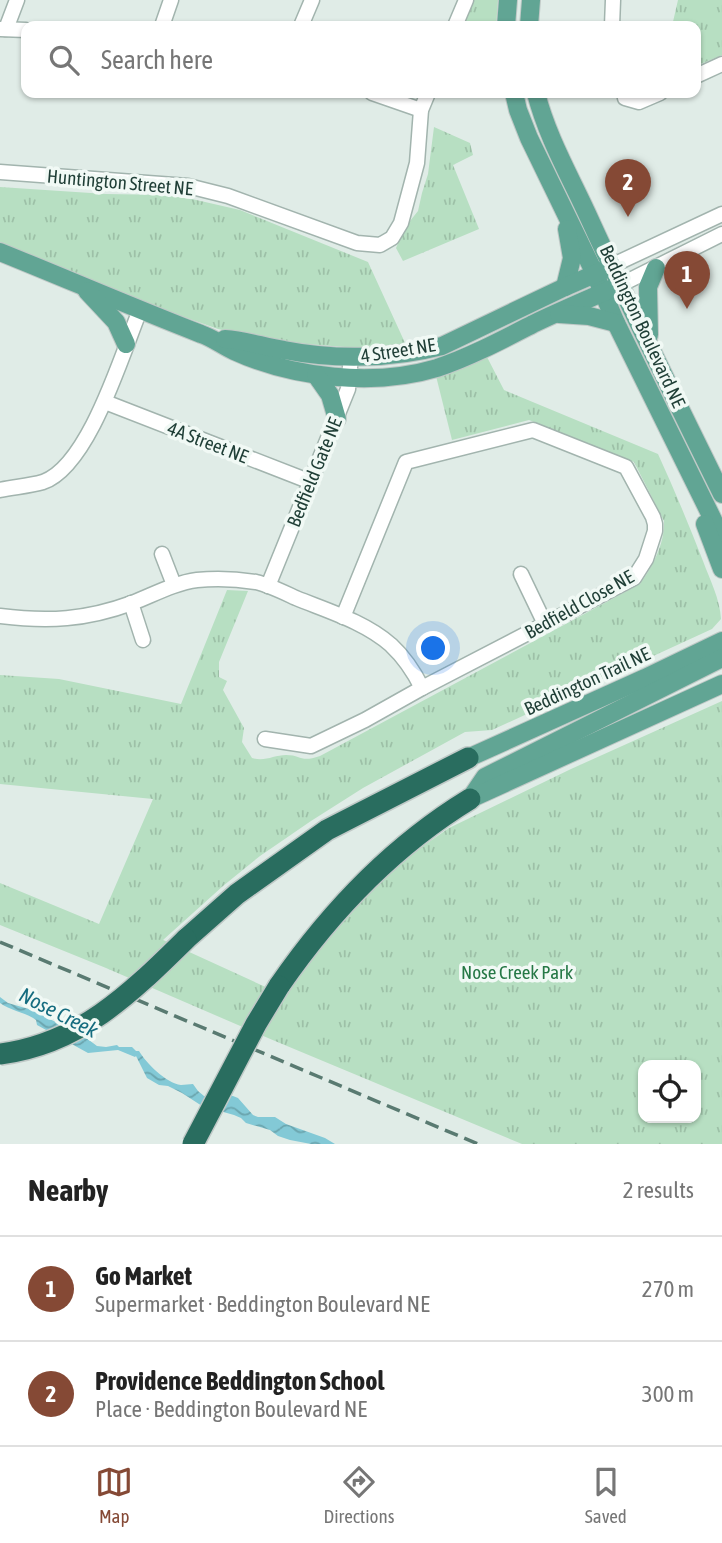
<!DOCTYPE html>
<meta charset="utf-8">
<style>
:root{--surface:#fff;--page:#f2f2f2;--text:#222;--muted:#767676;--line:#e0e0e0;--accent:#854935}
body{margin:0;font-family:"Asap Condensed",sans-serif;background:var(--page);color:var(--text)}
.controls{position:absolute;right:21px;bottom:21px;display:grid;overflow:hidden;border-radius:14px;box-shadow:0 2px 5px #0004}
.controls button{width:63px;height:63px;display:grid;place-items:center;padding:0;border:0;border-bottom:2px solid var(--line);background:var(--surface);color:var(--text);font:35px sans-serif}
.you{position:absolute;left:434px;top:649px;width:24px;height:24px;margin:-18px;border:5px solid #fff;border-radius:50%;background:#1a73e8;box-shadow:0 0 0 10px #1a73e833}
.badge{display:grid;place-items:center;width:46px;height:46px;border-radius:50%;background:var(--accent);color:#fff;font-size:23px;font-weight:700}
.pin{position:absolute;translate:-50% -58px;filter:drop-shadow(0 2px 4px #0008)}
.pin::after{content:'';position:absolute;top:37px;width:24px;height:21px;background:inherit;clip-path:polygon(0 0,100% 0,50% 100%)}
.list{margin:0;padding:0;list-style:none}
h2{display:flex;justify-content:space-between;align-items:center;height:91px;margin:0;padding:0 28px;font-size:30px}
h2 small{font-size:23px;font-weight:400;color:var(--muted)}
.list li{display:grid;grid-template-columns:46px 1fr auto;gap:21px;align-items:center;box-sizing:border-box;height:105px;padding:0 28px;border-top:2px solid var(--line)}
.list b{display:block;font-size:26px;white-space:nowrap}
.list p{margin:0;font-size:23px;white-space:nowrap;color:var(--muted)}
.list em{font-size:23px;font-style:normal;color:var(--muted)}
.icon{flex:none;width:38px;height:38px;fill:none;stroke:currentColor;stroke-width:2;stroke-linecap:round;stroke-linejoin:round}
.map{position:relative;flex:none;width:722px;height:1144px;overflow:hidden}
.search{position:absolute;background:var(--surface);box-shadow:0 2px 5px #0004;left:21px;right:21px;top:21px;height:77px;display:flex;align-items:center;gap:18px;box-sizing:border-box;padding:0 24px;border-radius:14px;color:var(--muted);font-size:26px}
.sheet{height:301px;background:var(--surface)}
nav{display:flex;justify-content:space-around;align-items:center;box-sizing:border-box;height:98px;border-top:2px solid var(--line);background:var(--surface);font-size:19px;color:var(--muted)}
nav a{display:grid;justify-items:center;gap:4px}
nav .on{color:var(--accent)}
.map>svg:first-child{display:block}
.park{fill:url(#park-tufts);fill-rule:evenodd}
.water{fill:url(#water-waves)}
.lines{fill:none;stroke-linecap:round;stroke-linejoin:round}
.minor-casing{stroke:#a2b4ae;stroke-width:17}
.major-casing{stroke:#c0c9c7;stroke-width:20}
.highway-casing{stroke:#c0c9c7;stroke-width:24}
.minor{stroke:#fff;stroke-width:14}
.major{stroke:#61a594;stroke-width:18}
.highway{stroke:#296d5f;stroke-width:21}
.rail{stroke:#597a71;stroke-width:3.5;stroke-dasharray:14 7;stroke-linecap:butt}
.highway-bridge-casing{stroke:#c0c9c7;stroke-width:24;stroke-linecap:butt}
.highway-bridge{stroke:#296d5f;stroke-width:21}
.labels{text-anchor:middle;dominant-baseline:central;stroke-width:7;stroke-linejoin:round;paint-order:stroke}
.street-label{font-size:19px;fill:#1f3e36;stroke:#f1f9f5}
.park-label{font-size:19px;fill:#267846;stroke:#f1f9f5}
.water-label{font-size:21px;font-style:italic;fill:#156c7f;stroke:#f1f9f5}
</style>
<div class="map">
<svg width="722" height="1144" viewBox="0 0 722 1144">
<defs>
<pattern id="park-tufts" width="24" height="20" patternUnits="userSpaceOnUse" patternTransform="scale(1.75)"><rect width="24" height="20" fill="#b7dfc2"/><path d="M3 7l-1-3M5 7V3M7 7l1-3M15 17l-1-3M17 17v-4M19 17l1-3" fill="none" stroke="#9dc0a7"/></pattern>
<pattern id="water-waves" width="16" height="10" patternUnits="userSpaceOnUse" patternTransform="scale(1.75)"><rect width="16" height="10" fill="#83c9d6"/><path d="M0 5q4-4 8 0t8 0" fill="none" stroke="#6ba5ae"/></pattern>
</defs>
<rect width="100%" height="100%" fill="#e0ece7"/>
<g class="park">
<polygon points="472,0 498,0 496,26 461,26"/>
<polygon points="678,0 722,0 722,55 696,66 696,26 672,26"/>
<polygon points="434,127 470,143 473,155 453,165 479,229 403,261 396,248 406,226 418,211 422,193 428,174"/>
<polygon points="0,187 106,194 166,195 192,199 240,210 368,262 406,345 358,348 306,344 258,338 218,329 156,307 0,244"/>
<path d="M487,357L504,390L658,454C674,489 689,525 703,561C710,580 720,599 721,619L712,629L492,730L465,732L363,788L311,821L260,856L223,886L163,940L281,994L351,908L400,862L449,828L571,769L722,701V1144H522L275,1041L106,968L0,925V883L99,924L153,799L0,784V675L59,679L181,704L227,590L248,591L219,662V677L227,681L223,690L244,728L242,742L252,758C265,762 274,755 286,755C302,755 300,763 320,756L640,584C653,566 665,543 664,521L634,462L529,420L452,440L436,376ZM643,1065H696V1118H643Z"/>
</g>
<path class="water" d="M0,997L8,1003L32,1010L85,1037L97,1046L106,1047L117,1045L119,1047H132L136,1051H139C146,1063 166,1083 181,1085C185,1085 189,1084 193,1084L198,1091L204,1096L223,1094L233,1096L238,1098L253,1115L258,1117H275L286,1124L325,1138L335,1144H311L290,1140L278,1136L270,1130L246,1123L241,1118L234,1115L202,1106L182,1093L168,1086L159,1085L147,1078L136,1056L135,1057L118,1050L88,1053L37,1025L36,1020C25,1012 11,1011 0,1003Z"/>
<g class="lines">
<defs>
<g id="minor">
<polyline points="162,26 171,0"/>
<polyline points="301,26 312,0"/>
<polyline points="455,26 466,0"/>
<polyline points="612,26 613,0"/>
<polyline points="0,29 26,30"/>
<polyline points="6,29 17,0"/>
<polyline points="696,76 722,64"/>
<polyline points="372,93 421,110"/>
<polyline points="624,93 625,98 639,102 660,93"/>
<polyline points="0,172 188,186 228,196 357,243 380,245 392,238 401,223 417,163 421,110 428,93"/>
<polyline points="611,266 722,214"/>
<polyline points="620,285 722,234"/>
<polyline points="105,402 311,482"/>
<path d="M0,490C14,487 29,486 43,482C89,466 122,354 140,310"/>
<polyline points="162,554 174,585"/>
<polyline points="521,574 545,624"/>
<polyline points="268,586 348,389 351,356"/>
<polyline points="131,603 143,640"/>
<path d="M0,616C48,622 86,620 132,603C153,595 174,583 197,580C216,578 237,579 256,582C269,585 283,592 296,598C328,611 365,622 391,645C405,658 414,672 422,688"/>
<polyline points="265,739 311,746 365,720 422,688 634,578 646,559 655,531 655,524 653,517 626,467 533,430 406,462 343,617"/>
</g>
<g id="major">
<polyline points="506,26 508,0"/>
<polyline points="529,26 531,0"/>
<polyline points="514,93 518,110 529,138 595,274 616,323 722,538"/>
<path d="M536,93C547,137 571,178 590,220C632,312 677,403 722,494"/>
<path d="M0,252C67,279 134,308 201,334C213,338 223,346 234,351C293,378 374,387 437,368C470,357 502,340 533,324C562,310 591,298 620,285"/>
<polyline points="565,287 572,258 567,229"/>
<polyline points="87,291 116,322 126,344"/>
<polyline points="559,314 589,316 616,323"/>
<polyline points="649,335 648,287 656,268"/>
<path d="M225,339C245,340 264,347 284,350C335,360 391,359 442,346L565,287L604,270"/>
<polyline points="316,375 330,395 337,419"/>
<polyline points="705,524 722,569"/>
<polyline points="468,758 645,678 722,641"/>
<polyline points="470,799 485,777 722,658"/>
<polyline points="470,799 722,684"/>
</g>
<g id="highway">
<polyline points="186,939 237,894 327,830 468,758"/>
<path d="M279,986C330,912 393,846 470,799"/>
</g>
</defs>
<use href="#minor" class="minor-casing"/>
<use href="#major" class="major-casing"/>
<use href="#highway" class="highway-casing"/>
<use href="#minor" class="minor"/>
<use href="#major" class="major"/>
<use href="#highway" class="highway"/>
<polyline class="rail" points="0,942 478,1144"/>
<defs>
<g id="highway-bridge">
<path d="M0,1054C80,1044 131,993 186,939"/>
<polyline points="193,1144 256,1024 279,986"/>
</g>
</defs>
<use href="#highway-bridge" class="highway-bridge-casing"/>
<use href="#highway-bridge" class="highway-bridge"/>
</g>
<g class="labels">
<g class="street-label">
<text transform="translate(120 182) rotate(5)">Huntington Street NE</text>
<text transform="translate(643 326) rotate(65)">Beddington Boulevard NE</text>
<text transform="translate(398 350) rotate(-9)">4 Street NE</text>
<text transform="translate(208 442) rotate(21)">4A Street NE</text>
<text transform="translate(314 472) rotate(-68)">Bedfield Gate NE</text>
<text transform="translate(579 604) rotate(-29)">Bedfield Close NE</text>
<text transform="translate(587 681) rotate(-25)">Beddington Trail NE</text>
</g>
<g class="park-label">
<text x="517" y="972">Nose Creek Park</text>
</g>
<g class="water-label">
<text transform="translate(59 1012) rotate(27)">Nose Creek</text>
</g>
</g>
</svg>
<div class="controls">
<button><svg class="icon" aria-label="locate" viewBox="0 0 24 24"><circle cx="12" cy="12" r="6"/><path d="M12 2v4M12 18v4M2 12h4M18 12h4"/></svg></button>
</div>
<div class="you"></div>
<div class="pin badge" style="left:687px;top:309px">1</div>
<div class="pin badge" style="left:628px;top:217px">2</div>
<div class="search"><svg class="icon" aria-label="search" viewBox="0 0 24 24"><circle cx="10" cy="10" r="6"/><path d="M15 15l6 6"/></svg>Search here</div>
</div>
<section class="sheet">
<h2>Nearby<small>2 results</small></h2>
<ul class="list">
<li><span class="badge">1</span><div><b>Go Market</b><p>Supermarket · Beddington Boulevard NE</p></div><em>270 m</em></li>
<li><span class="badge">2</span><div><b>Providence Beddington School</b><p>Place · Beddington Boulevard NE</p></div><em>300 m</em></li>
</ul>
</section>
<nav>
<a class="on"><svg class="icon" aria-label="map" viewBox="0 0 24 24"><path d="M3 6l6-2 6 2 6-2v14l-6 2-6-2-6 2zM9 4v14M15 6v14"/></svg>Map</a>
<a><svg class="icon" aria-label="directions" viewBox="0 0 24 24"><path d="M12 3l9 9-9 9-9-9zM9 14v-3h6M13 9l2 2-2 2"/></svg>Directions</a>
<a><svg class="icon" aria-label="saved" viewBox="0 0 24 24"><path d="M7 4h10v16l-5-4-5 4z"/></svg>Saved</a>
</nav>
